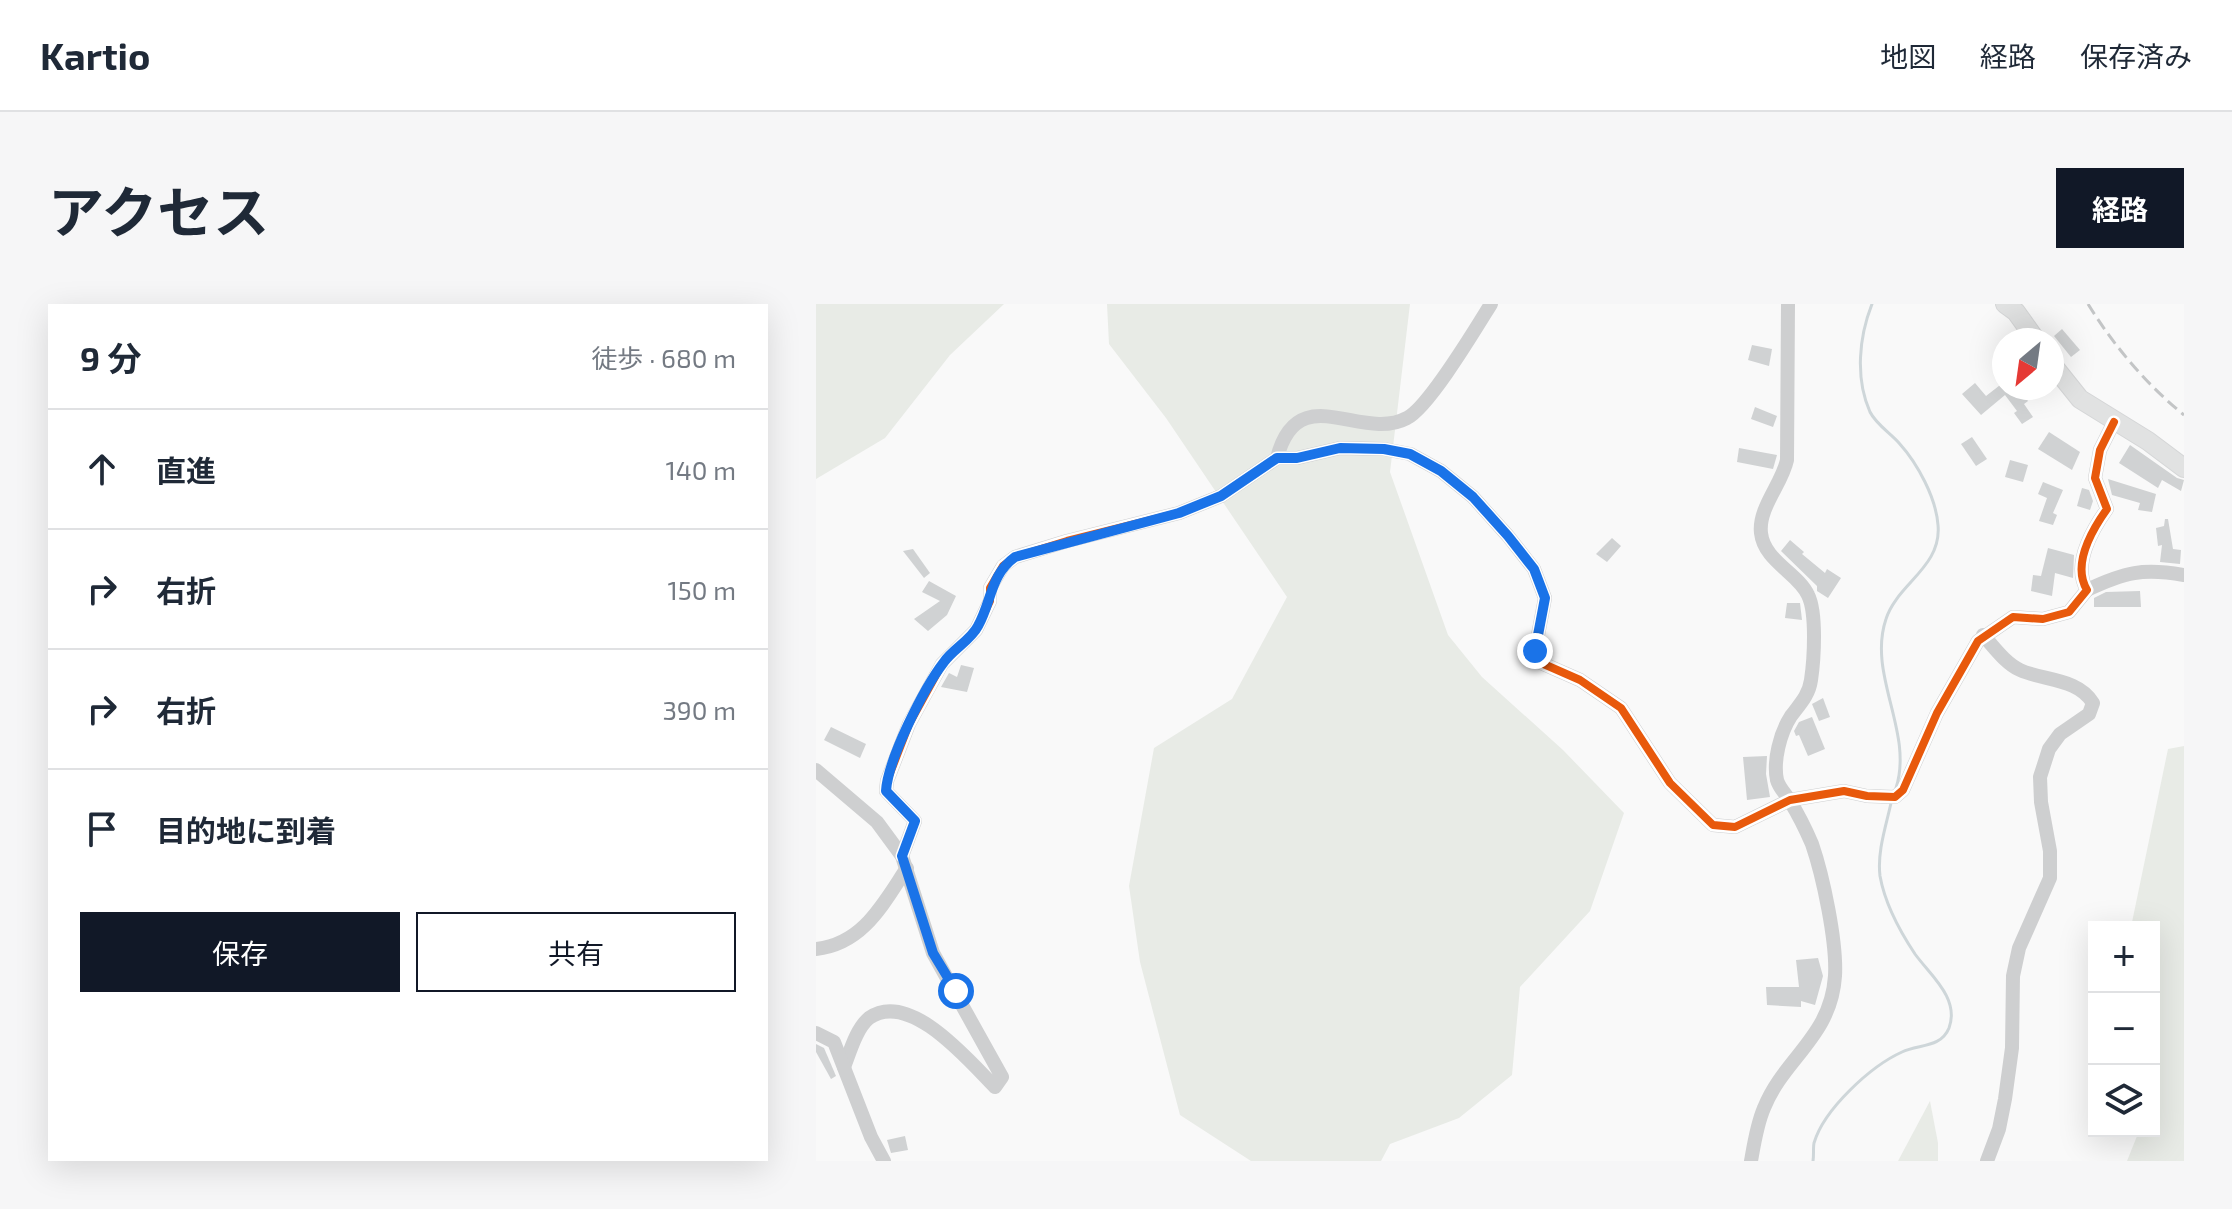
<!DOCTYPE html>
<html lang="ja">
<meta charset="utf-8">
<style>
:root{--surface:#fff;--page:#f6f6f7;--text:#1f2937;--muted:#747a83;--line:#e0e1e3;--accent:#111827}
body{margin:0;font-family:"Exo 2","Noto Sans JP",sans-serif;background:var(--page);color:var(--text)}
.controls{position:absolute;right:24px;bottom:24px;display:grid;overflow:hidden;border-radius:0px;box-shadow:0 8px 32px #0002}
.controls button{width:72px;height:72px;display:grid;place-items:center;padding:0;border:0;border-bottom:2px solid var(--line);background:var(--surface);color:var(--text);font:40px sans-serif}
.compass{position:absolute;left:1176px;top:24px;width:72px;height:72px;border-radius:50%;background:var(--surface);box-shadow:0 8px 32px #0002;rotate:209deg}
.stop{position:absolute;width:24px;height:24px;margin:-18px;border:6px solid #1a73e8;border-radius:50%;background:#fff}
.stop.end{background:#1a73e8;border-color:#fff;box-shadow:0 2px 8px #0008}
.list{margin:0;padding:0;list-style:none}
h2{display:flex;justify-content:space-between;align-items:center;height:104px;margin:0;padding:0 32px;font-size:34px}
h2 small{font-size:26px;font-weight:400;color:var(--muted)}
.list li{display:grid;grid-template-columns:52px 1fr auto;gap:24px;align-items:center;box-sizing:border-box;height:120px;padding:0 32px;border-top:2px solid var(--line)}
.list b{display:block;font-size:30px;white-space:nowrap}
.list em{font-size:26px;font-style:normal;color:var(--muted)}
.actions{display:flex;gap:16px;padding:24px 32px}
.actions a{flex:1;padding:18px 0;border:2px solid var(--accent);border-radius:0px;text-align:center;font-size:28px;color:var(--accent)}
.actions .main{background:var(--accent);color:#fff}
.icon{flex:none;width:44px;height:44px;fill:none;stroke:currentColor;stroke-width:2;stroke-linecap:round;stroke-linejoin:round}
.map{position:relative;flex:none;width:1368px;height:857px;overflow:hidden;border-radius:0px}
header{display:flex;align-items:center;gap:48px;box-sizing:border-box;height:112px;padding:0 40px;background:var(--surface);border-bottom:2px solid var(--line)}
header strong{font-size:38px}
nav{display:flex;gap:44px;margin-inline-start:auto;font-size:28px}
.intro{display:flex;align-items:center;justify-content:space-between;box-sizing:border-box;height:192px;padding:0 48px}
h1{margin:0;font-size:56px}
.button{padding:20px 36px;border-radius:0px;background:var(--accent);color:#fff;font-size:28px;font-weight:700}
main{display:flex;gap:48px;padding:0 48px}
aside{flex:1;background:var(--surface);border-radius:0px;box-shadow:0 8px 32px #0002}
.map>svg:first-child{display:block}
.green{fill:#e8ebe6}
.lines{fill:none;stroke-linecap:round;stroke-linejoin:round}
.stream{stroke:#ced6d9;stroke-width:3}
.building{fill:#d0d2d3}
.secondary-casing{stroke:#d5d6d7;stroke-width:20}
.minor{stroke:#cecfd0;stroke-width:14}
.secondary{stroke:#e1e2e2;stroke-width:18}
.rail{stroke:#c3c5c6;stroke-width:3;stroke-dasharray:12 6;stroke-linecap:butt}
.cycleway-casing{stroke:#fff;stroke-width:13}
.cycleway{stroke:#e8590c;stroke-width:8}
.route{stroke:#1a73e8;stroke-width:10}
</style>
<header>
<strong>Kartio</strong>
<nav><a>地図</a><a>経路</a><a>保存済み</a></nav>
</header>
<div class="intro"><h1>アクセス</h1><a class="button">経路</a></div>
<main>
<aside>
<h2>9 分<small>徒歩 · 680 m</small></h2>
<ul class="list">
<li><svg class="icon" aria-label="ahead" viewBox="0 0 24 24"><path d="M12 20V5M6 11l6-6 6 6"/></svg><div><b>直進</b></div><em>140 m</em></li>
<li><svg class="icon" aria-label="right" viewBox="0 0 24 24"><path d="M7 20v-9h11M14 6l5 5-5 5"/></svg><div><b>右折</b></div><em>150 m</em></li>
<li><svg class="icon" aria-label="right" viewBox="0 0 24 24"><path d="M7 20v-9h11M14 6l5 5-5 5"/></svg><div><b>右折</b></div><em>390 m</em></li>
<li><svg class="icon" aria-label="arrive" viewBox="0 0 24 24"><path d="M6 21V4h12l-3 4 3 4H6"/></svg><div><b>目的地に到着</b></div></li>
</ul>
<div class="actions"><a class="main">保存</a><a>共有</a></div>
</aside>
<div class="map">
<svg width="1368" height="857" viewBox="0 0 1368 857">
<rect width="100%" height="100%" fill="#f9f9f9"/>
<g class="green">
<polygon points="0,0 188,0 134,51 69,134 0,175"/>
<polygon points="291,0 594,0 574,168 632,331 666,373 747,446 808,509 774,607 704,683 696,771 643,814 574,840 565,857 435,857 364,811 324,658 313,582 338,444 416,395 471,293 350,114 293,40"/>
<polygon points="1368,442 1368,857 1311,857 1323,827 1338,827 1338,623 1315,623 1352,445"/>
<polygon points="1114,797 1122,839 1122,857 1082,857"/>
</g>
<g class="lines">
<g class="stream">
<path d="M1056,0C1043,33 1039,74 1054,108C1060,120 1074,129 1083,139C1102,160 1120,194 1122,221C1126,263 1081,280 1070,315C1051,371 1098,428 1080,484"/>
<path d="M997,857C998,851 997,844 998,839C1008,805 1055,762 1086,748C1103,740 1125,744 1133,724C1144,694 1114,671 1099,650C1083,626 1069,600 1064,572C1061,548 1070,522 1075,499"/>
</g>
</g>
<g class="building">
<polygon points="1246,25 1264,46 1255,53 1238,32"/>
<polygon points="936,41 956,45 953,62 932,56"/>
<polygon points="1188,78 1188,84 1202,84 1212,97 1208,100 1217,113 1206,120 1198,109 1201,107 1189,91 1165,111 1146,90 1159,79 1170,92"/>
<polygon points="939,103 961,112 957,123 935,115"/>
<polygon points="1233,128 1264,148 1256,166 1222,145"/>
<polygon points="1156,133 1171,155 1160,162 1145,140"/>
<polygon points="1314,141 1361,174 1368,176 1365,187 1346,176 1342,184 1303,159"/>
<polygon points="923,144 961,151 957,165 921,158"/>
<polygon points="1194,156 1212,161 1207,178 1189,173"/>
<polygon points="1292,175 1340,190 1336,208 1322,206 1324,199 1296,191"/>
<polygon points="1227,178 1247,186 1237,209 1241,211 1237,221 1223,217 1231,194 1222,190"/>
<polygon points="1266,184 1273,186 1277,197 1274,206 1261,202"/>
<polygon points="1349,215 1352,215 1357,245 1365,246 1364,260 1344,258 1346,241 1342,242 1340,224 1348,222"/>
<polygon points="796,234 805,242 791,258 780,250"/>
<polygon points="974,236 988,248 986,250 1009,269 1011,265 1025,274 1012,294 1001,287 1001,282 965,247"/>
<polygon points="1232,244 1258,251 1257,274 1239,269 1236,292 1215,287 1217,271 1225,272"/>
<polygon points="97,245 114,269 108,274 87,247"/>
<polygon points="113,277 140,292 131,311 112,327 98,315 124,297 106,288"/>
<polygon points="1324,287 1325,303 1278,303 1278,294 1290,288"/>
<polygon points="971,299 984,299 986,316 969,314"/>
<polygon points="145,361 158,364 151,388 125,383 133,369 141,373"/>
<polygon points="1007,394 1014,413 1003,417 996,400"/>
<polygon points="996,413 1009,445 992,452 983,431 980,432 978,427 983,418"/>
<polygon points="15,423 50,440 44,454 8,436"/>
<polygon points="951,452 950,470 954,493 931,496 927,453"/>
<polygon points="1002,654 1007,672 999,701 985,697 985,703 951,701 950,683 983,683 980,656"/>
<polygon points="0,740 8,744 20,772 15,775 0,748"/>
<polygon points="89,832 92,846 75,849 71,836"/>
</g>
<g class="lines">
<defs>
<g id="secondary">
<polyline points="1189,0 1200,8 1220,36"/>
<polyline points="1236,60 1264,95 1332,137 1368,164"/>
</g>
</defs>
<use href="#secondary" class="secondary-casing"/>
<g class="minor">
<path d="M461,154C482,73 545,139 591,114C613,103 660,24 675,0"/>
<path d="M1271,286C1309,268 1327,264 1368,271"/>
<path d="M1167,331C1178,343 1189,359 1204,366C1228,377 1262,374 1277,399L1273,410L1244,430L1233,445L1224,473L1225,498L1234,547V574L1203,644L1197,672L1196,744L1189,795L1183,825L1171,857"/>
<path d="M0,466L61,518L86,552L117,649L186,773L179,783C154,758 94,685 53,714C40,725 34,748 28,763"/>
<path d="M86,552L99,517L70,487L71,477L93,420L126,360L160,326L174,297V284L187,262L199,253L251,237L363,209L405,192L461,154H481L524,144L568,145L594,150L625,167L657,193L692,232L718,265L729,294L719,347L723,358L764,376L805,404L854,479L897,521L919,523L974,496L1028,487L1051,492L1079,493L1087,486L1121,409L1162,337L1197,313L1227,315L1253,308L1271,286C1256,261 1276,226 1291,205L1279,174L1284,146L1298,118"/>
<path d="M0,645C47,640 67,600 91,564"/>
<polyline points="0,729 18,738 55,833 68,857"/>
<path d="M935,857C938,840 941,820 948,804C968,754 1015,733 1019,672C1021,638 1007,572 996,540C990,526 982,510 974,497C970,490 963,484 961,476C957,457 964,429 975,412C984,400 993,391 995,376C998,356 1001,309 992,291C982,269 948,257 945,229C942,204 966,180 971,156L972,0"/>
</g>
<use href="#secondary" class="secondary"/>
<path class="rail" d="M1272,0C1298,42 1330,80 1368,111"/>
<defs>
<path id="cycleway" d="M86,552L99,517L70,487L71,477L93,420L126,360L160,326L174,297V284L187,262L199,253L251,237L363,209L405,192L461,154H481L524,144L568,145L594,150L625,167L657,193L692,232L718,265L729,294L719,347L723,358L764,376L805,404L854,479L897,521L919,523L974,496L1028,487L1051,492L1079,493L1087,486L1121,409L1162,337L1197,313L1227,315L1253,308L1271,286C1256,261 1276,226 1291,205L1279,174L1284,146L1298,118"/>
</defs>
<use href="#cycleway" class="cycleway-casing"/>
<use href="#cycleway" class="cycleway"/>
</g>
<g class="lines">
<path class="route" d="M140,687L117,649L86,552L99,517L70,487C72,455 108,384 128,358C137,345 155,336 162,322C176,297 174,271 199,253L363,209L405,192L461,154H481L524,144L568,145L594,150L625,167L657,193L692,232L718,265L729,294L719,347"/>
</g>
</svg>
<div class="controls">
<button>+</button>
<button>−</button>
<button><svg class="icon" aria-label="layers" viewBox="0 0 24 24"><path d="M12 4l9 5-9 5-9-5zM3 14l9 5 9-5"/></svg></button>
</div>
<svg class="compass" viewBox="-18 -18 36 36"><path d="M0-13l5 13h-10z" fill="#e53935"/><path d="M0 13l5-13h-10z" fill="#747a83"/></svg>
<div class="stop" style="left:140px;top:687px"></div>
<div class="stop end" style="left:719px;top:347px"></div>
</div>
</main>
